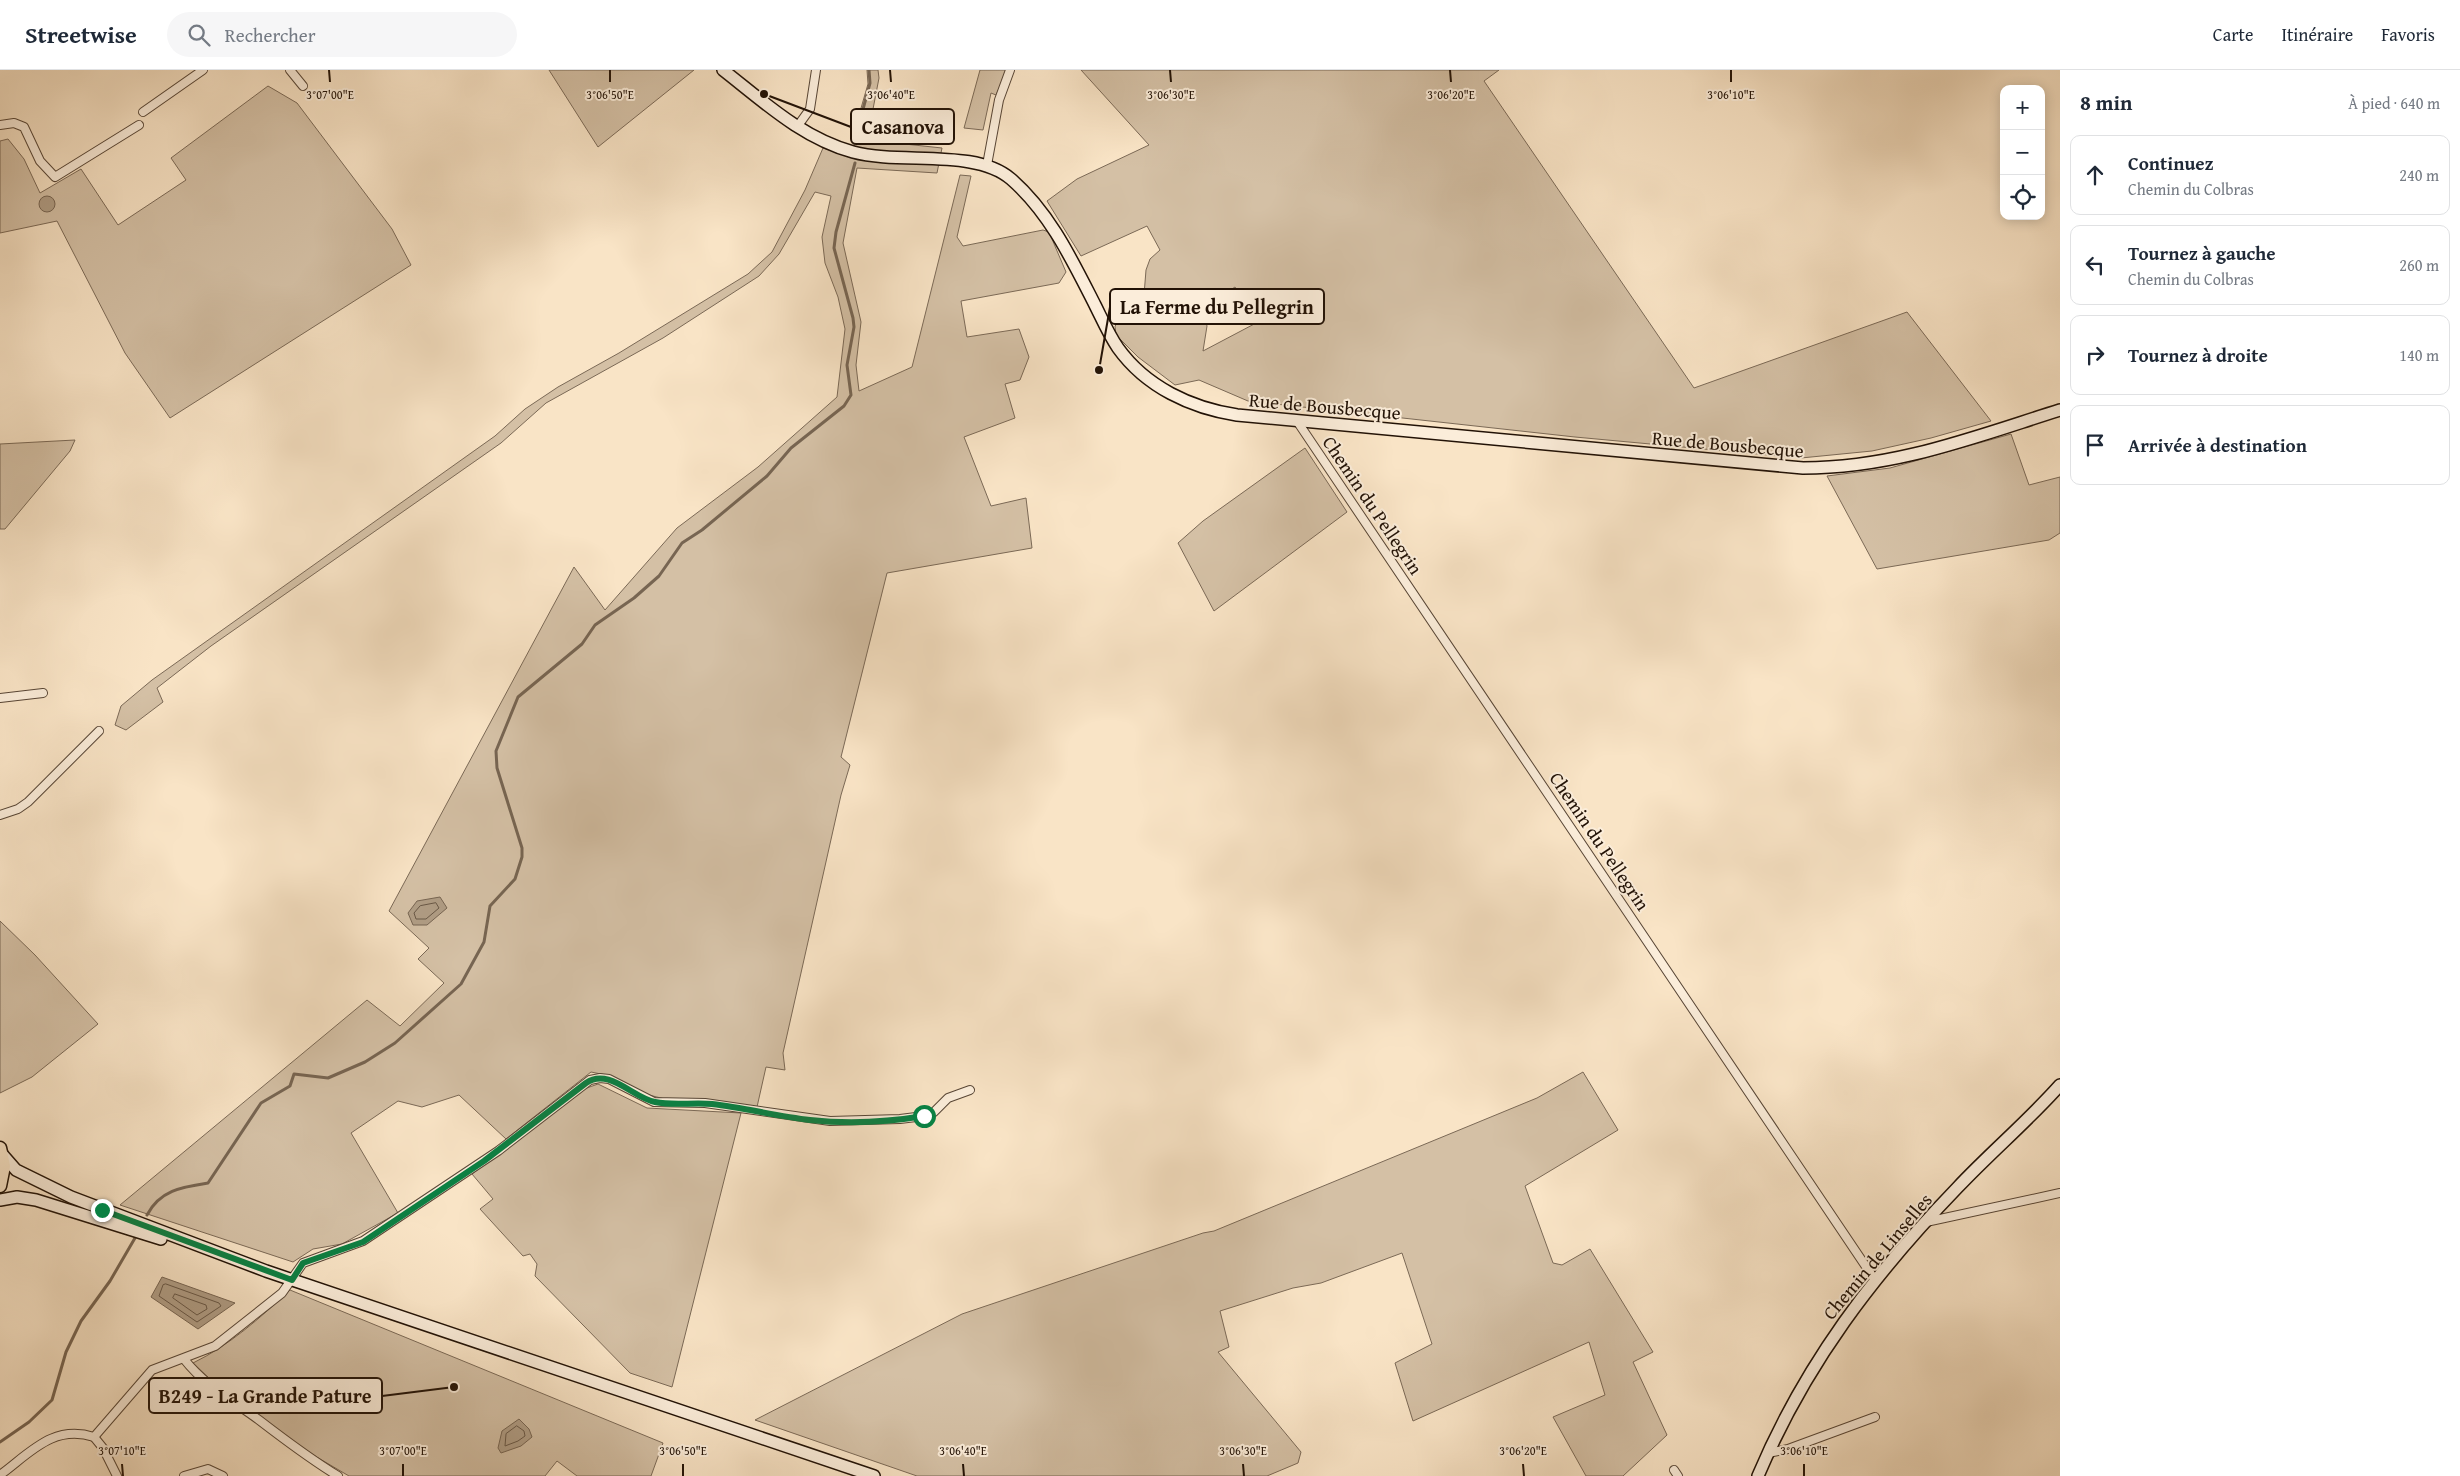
<!DOCTYPE html>
<html lang="fr">
<meta charset="utf-8">
<style>
:root{--surface:#fff;--page:#f6f6f7;--text:#1f2937;--muted:#747a83;--line:#e0e1e3}
body{margin:0;font-family:"Gentium Book Plus",serif;background:var(--page);color:var(--text)}
.controls{position:absolute;right:15px;top:15px;display:grid;overflow:hidden;border-radius:10px;box-shadow:0 2px 12px #0003}
.controls button{width:45px;height:45px;display:grid;place-items:center;padding:0;border:0;border-bottom:1px solid var(--line);background:var(--surface);color:var(--text);font:25px sans-serif}
.stop{position:absolute;width:15px;height:15px;margin:-11px;border:4px solid #0b8043;border-radius:50%;background:#fff}
.stop.end{background:#0b8043;border-color:#fff;box-shadow:0 1px 5px #0008}
.list{margin:0;padding:0;list-style:none}
h2{display:flex;justify-content:space-between;align-items:center;height:65px;margin:0;padding:0 20px;font-size:21px}
h2 small{font-size:16px;font-weight:400;color:var(--muted)}
.list li{display:grid;grid-template-columns:32px 1fr auto;gap:15px;align-items:center;box-sizing:border-box;height:80px;margin:0 10px 10px;padding:0 10px;border:1px solid var(--line);border-radius:10px}
.list b{display:block;font-size:19px;white-space:nowrap}
.list p{margin:0;font-size:16px;white-space:nowrap;color:var(--muted)}
.list em{font-size:16px;font-style:normal;color:var(--muted)}
.icon{flex:none;width:28px;height:28px;fill:none;stroke:currentColor;stroke-width:2;stroke-linecap:round;stroke-linejoin:round}
.map{position:relative;flex:none;width:2060px;height:1406px;overflow:hidden}
header{display:flex;align-items:center;gap:30px;box-sizing:border-box;height:70px;padding:0 25px;background:var(--surface);border-bottom:1px solid var(--line)}
header strong{font-size:24px}
nav{display:flex;gap:28px;margin-inline-start:auto;font-size:18px}
.search{width:350px;height:45px;background:var(--page);display:flex;align-items:center;gap:12px;box-sizing:border-box;padding:0 18px;border-radius:28px;color:var(--muted);font-size:19px}
main{display:flex}
aside{flex:1;background:var(--surface)}
.map>svg:first-child{display:block}
.green{fill:#d4c0a5;stroke:#7b6956;fill-rule:evenodd}
.water{fill:#b09d85;stroke:#776552}
.lines{fill:none;stroke-linecap:round;stroke-linejoin:round}
.shore{stroke:#695846;stroke-width:1}
.stream{stroke:#776552;stroke-width:3}
.street-casing{stroke:#584636;stroke-width:10}
.secondary-casing{stroke:#221206;stroke-width:14}
.primary-casing{stroke:#221206;stroke-width:15}
.street{stroke:#fbedda;stroke-width:8}
.secondary{stroke:#fbedda;stroke-width:11}
.primary{stroke:#f9e4c6;stroke-width:12}
.route{stroke:#0b8043;stroke-width:6}
.ticks{fill:none;stroke:#221206;stroke-width:2}
.labels{text-anchor:middle;dominant-baseline:central;stroke-width:4;stroke-linejoin:round;paint-order:stroke}
.street-label{font-size:19px;fill:#221206;stroke:#fbedda}
.ticks-label{font-size:12px;text-anchor:middle;fill:#221206;stroke:#fbedda;stroke-width:4;stroke-linejoin:round;paint-order:stroke}
.leader{fill:none;stroke:#221206;stroke-width:2}
.callout-dot{fill:#221206;stroke:#fbedda;stroke-width:2}
.callout{fill:#fbedda;stroke:#221206;stroke-width:2}
.callout-label{font-size:20px;text-anchor:middle;font-weight:bold;fill:#221206}
</style>
<header>
<strong>Streetwise</strong>
<div class="search"><svg class="icon" aria-label="search" viewBox="0 0 24 24"><circle cx="10" cy="10" r="6"/><path d="M15 15l6 6"/></svg>Rechercher</div>
<nav><a>Carte</a><a>Itinéraire</a><a>Favoris</a></nav>
</header>
<main>
<div class="map">
<svg width="2060" height="1406" viewBox="0 0 2060 1406">
<rect width="100%" height="100%" fill="#f9e4c6"/>
<filter id="stains"><feTurbulence type="fractalNoise" baseFrequency=".004" numOctaves="4"/><feColorMatrix values="0 0 0 0 .2 0 0 0 0 .09 0 0 0 0 .02 0 0 0 .5 -.17"/></filter>
<radialGradient id="worn" r=".72"><stop offset=".6" stop-color="#630" stop-opacity="0"/><stop offset="1" stop-color="#630" stop-opacity=".3"/></radialGradient>
<g class="green">
<polygon points="549,0 694,0 598,77"/>
<polygon points="867,0 878,0 879,8 867,70 942,78 937,103 857,98 843,173 861,252 856,295 859,321 912,297 960,105 971,106 957,167 963,176 1043,160 1049,162 1066,202 1059,213 961,231 967,267 1019,259 1029,287 1020,310 1005,314 1015,348 964,367 991,436 1026,428 1032,478 887,503 841,687 850,695 841,725 783,983 785,1000 766,997 757,1037 705,1030 665,1029 641,1023 606,1005 591,1002 506,1069 459,1025 422,1037 398,1031 351,1063 398,1143 342,1174 313,1179 293,1192 120,1135 367,930 400,956 444,913 418,889 429,878 389,841 574,497 605,540 677,458 758,397 837,327 845,259 838,227 825,193 822,167 831,126 815,122 779,184 759,206 663,268 546,333 501,373 211,576 157,618 163,632 126,660 115,655 121,636 152,610 495,366 525,339 558,317 619,283 748,204 772,182 805,120 823,78 852,87 859,45 868,14"/>
<polygon points="980,0 1008,0 996,25 991,23 983,60 964,58"/>
<path d="M1081,0H1499L1484,11L1694,318L1907,242L1991,351L1931,368L1872,381L1801,388L1575,367L1248,331L1199,310L1175,315L1138,287L1116,265L1115,256L1144,225L1146,200L1150,189L1160,180L1147,156L1081,186L1047,131L1077,109L1149,75ZM1235,217L1258,252L1203,281L1207,256L1202,238Z"/>
<polygon points="268,16 297,33 392,159 411,195 170,348 125,283 57,151 0,163 0,71 8,69 24,89 40,123 81,99 118,155 186,110 171,88"/>
<polygon points="2011,364 2029,415 2060,407 2060,463 2049,470 1877,499 1827,406 1890,398"/>
<polygon points="75,370 70,381 5,459 0,459 0,374"/>
<polygon points="1305,378 1347,442 1214,541 1178,473 1203,451"/>
<polygon points="0,851 35,885 98,954 32,1007 0,1023"/>
<polygon points="1583,1002 1618,1060 1525,1116 1553,1193 1562,1195 1590,1179 1653,1282 1633,1292 1667,1365 1623,1406 1586,1406 1553,1347 1605,1325 1589,1272 1413,1351 1395,1293 1432,1274 1402,1183 1321,1213 1293,1218 1220,1241 1229,1277 1218,1282 1301,1382 1298,1393 1267,1406 917,1406 755,1350 962,1244 1203,1163 1214,1161 1537,1028"/>
<polygon points="598,1014 647,1038 741,1043 672,1317 630,1303 535,1206 537,1194 530,1184 523,1186 480,1139 493,1129 472,1104 584,1019"/>
<path d="M290,1220L663,1373L651,1406H577L557,1391L545,1406H349L303,1379L226,1324L193,1293C230,1275 260,1248 290,1220Z"/>
</g>
<g class="water">
<circle cx="47" cy="134" r="8"/>
<polygon points="440,827 447,838 427,855 413,855 408,843 417,831"/>
<polygon points="162,1207 235,1233 198,1259 151,1227"/>
<polygon points="519,1349 529,1359 532,1367 521,1376 501,1383 498,1378 502,1361"/>
</g>
<g class="lines">
<g class="shore">
<polygon points="436,833 439,838 426,849 416,849 414,843 420,836"/>
<polygon points="166,1214 219,1233 221,1236 197,1252 159,1226 163,1215"/>
<polygon points="175,1224 206,1235 207,1239 197,1245 173,1228"/>
<polygon points="517,1356 524,1361 525,1366 518,1371 505,1376 506,1364"/>
</g>
<g class="stream">
<polyline points="857,72 862,43 870,13 869,0"/>
<path d="M147,1145C160,1120 182,1117 208,1113L261,1033L290,1016L294,1004L328,1008L365,992L395,973L461,914L484,872L490,836L515,809L522,787V778L497,698L496,681L518,627L582,574L595,555L634,528L659,506L682,473L702,460L767,406L791,378L844,336L851,325L847,295L854,257L853,248L834,178L836,162L855,93"/>
<polyline points="0,1372 29,1352 52,1330 66,1282 81,1251 110,1211 135,1168"/>
</g>
<defs>
<g id="street">
<polyline points="290,0 303,16"/>
<polyline points="143,42 203,0"/>
<polyline points="0,55 14,53 24,57 40,91 55,107 139,55"/>
<polyline points="797,57 810,39 816,0"/>
<polyline points="987,95 999,30 1010,0"/>
<polyline points="1297,351 1875,1210"/>
<polyline points="0,628 43,623"/>
<polyline points="0,745 18,739 28,732 99,661"/>
<polyline points="1926,1152 2060,1123"/>
<path d="M184,1289C205,1316 232,1330 259,1350C285,1370 310,1389 338,1406"/>
<polyline points="94,1367 103,1378 117,1406"/>
<polyline points="1768,1383 1788,1379 1875,1347"/>
<polyline points="1674,1400 1678,1406"/>
<path d="M0,1405C30,1383 53,1354 94,1367L152,1300L215,1276L282,1223L303,1193L363,1171L498,1081L590,1010L600,1008L609,1009L654,1032L705,1033L830,1051L900,1049L924,1046L934,1042L948,1028L970,1020"/>
<polyline points="184,1406 208,1399 223,1406"/>
</g>
<g id="secondary">
<path d="M723,0C764,32 802,68 853,82C901,95 975,78 1011,109C1050,143 1072,190 1095,235C1102,249 1109,265 1118,278C1146,317 1191,338 1237,345L1803,398C1895,398 1974,367 2060,340"/>
<polyline points="2,1084 16,1100 71,1127 266,1201 874,1406"/>
<polyline points="0,1130 17,1127 36,1130 161,1169"/>
<path d="M1758,1406C1805,1294 1874,1204 1958,1117C1991,1082 2028,1051 2060,1015"/>
</g>
<polyline id="primary" points="0,1078 4,1096 0,1116"/>
</defs>
<use href="#street" class="street-casing"/>
<use href="#secondary" class="secondary-casing"/>
<use href="#primary" class="primary-casing"/>
<use href="#street" class="street"/>
<use href="#secondary" class="secondary"/>
<use href="#primary" class="primary"/>
</g>
<g class="lines">
<path class="route" d="M102,1140L292,1210L303,1193L363,1172L484,1091L586,1013C609,997 633,1028 655,1032C674,1036 693,1032 712,1034C745,1038 777,1046 810,1050C847,1054 888,1052 924,1046"/>
</g>
<path class="ticks" d="M329,0L330,12M610,0V12M890,0L891,12M1170,0L1171,12M1450,0L1451,12M1731,0V12M122,1394L123,1406M403,1394V1406M683,1394V1406M963,1394L964,1406M1243,1394L1244,1406M1523,1394L1524,1406M1804,1394V1406"/>
<g class="labels">
<g class="street-label">
<text transform="translate(1325 336) rotate(5)">Rue de Bousbecque</text>
<text transform="translate(1728 374) rotate(5)">Rue de Bousbecque</text>
<text transform="translate(1373 435) rotate(56)">Chemin du Pellegrin</text>
<text transform="translate(1600 771) rotate(56)">Chemin du Pellegrin</text>
<text transform="translate(1877 1186) rotate(-50)">Chemin de Linselles</text>
</g>
</g>
<g class="ticks-label">
<text x="330" y="29">3°07'00"E</text>
<text x="610" y="29">3°06'50"E</text>
<text x="891" y="29">3°06'40"E</text>
<text x="1171" y="29">3°06'30"E</text>
<text x="1451" y="29">3°06'20"E</text>
<text x="1731" y="29">3°06'10"E</text>
<text x="122" y="1385">3°07'10"E</text>
<text x="403" y="1385">3°07'00"E</text>
<text x="683" y="1385">3°06'50"E</text>
<text x="963" y="1385">3°06'40"E</text>
<text x="1243" y="1385">3°06'30"E</text>
<text x="1523" y="1385">3°06'20"E</text>
<text x="1804" y="1385">3°06'10"E</text>
</g>
<path class="leader" d="M764 24L851 57M1099 300L1110 237M454 1317L382 1326"/>
<g class="callout-dot">
<circle cx="764" cy="24" r="5"/>
<circle cx="1099" cy="300" r="5"/>
<circle cx="454" cy="1317" r="5"/>
</g>
<g class="callout">
<rect x="851" y="39" width="103" height="35" rx="5"/>
<rect x="1110" y="219" width="214" height="35" rx="5"/>
<rect x="149" y="1308" width="233" height="35" rx="5"/>
</g>
<g class="callout-label">
<text x="903" y="64">Casanova</text>
<text x="1217" y="244">La Ferme du Pellegrin</text>
<text x="265" y="1333">B249 - La Grande Pature</text>
</g>
<rect width="100%" height="100%" filter="url(#stains)"/>
<rect width="100%" height="100%" fill="url(#worn)"/>
</svg>
<div class="controls">
<button>+</button>
<button>−</button>
<button><svg class="icon" aria-label="locate" viewBox="0 0 24 24"><circle cx="12" cy="12" r="6"/><path d="M12 2v4M12 18v4M2 12h4M18 12h4"/></svg></button>
</div>
<div class="stop" style="left:924px;top:1046px"></div>
<div class="stop end" style="left:102px;top:1140px"></div>
</div>
<aside>
<h2>8 min<small>À pied · 640 m</small></h2>
<ul class="list">
<li><svg class="icon" aria-label="ahead" viewBox="0 0 24 24"><path d="M12 20V5M6 11l6-6 6 6"/></svg><div><b>Continuez</b><p>Chemin du Colbras</p></div><em>240 m</em></li>
<li><svg class="icon" aria-label="left" viewBox="0 0 24 24"><path d="M17 20v-9H6M10 6l-5 5 5 5"/></svg><div><b>Tournez à gauche</b><p>Chemin du Colbras</p></div><em>260 m</em></li>
<li><svg class="icon" aria-label="right" viewBox="0 0 24 24"><path d="M7 20v-9h11M14 6l5 5-5 5"/></svg><div><b>Tournez à droite</b></div><em>140 m</em></li>
<li><svg class="icon" aria-label="arrive" viewBox="0 0 24 24"><path d="M6 21V4h12l-3 4 3 4H6"/></svg><div><b>Arrivée à destination</b></div></li>
</ul>
</aside>
</main>
